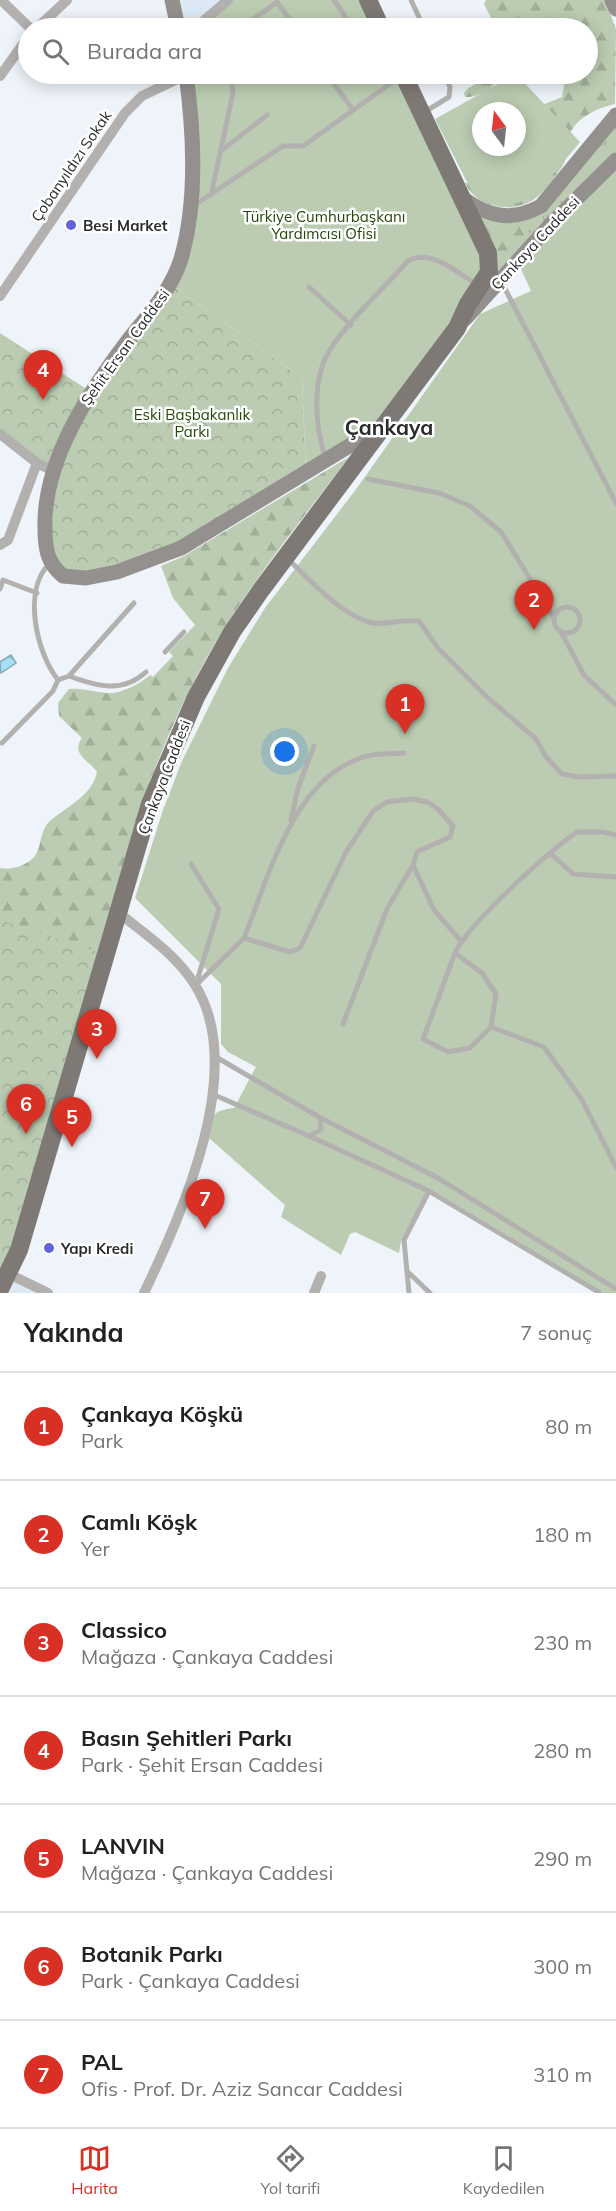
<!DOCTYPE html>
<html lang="tr">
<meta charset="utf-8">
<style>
:root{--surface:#fff;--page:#f2f2f2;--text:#202124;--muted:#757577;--line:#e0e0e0;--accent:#d93025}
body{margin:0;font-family:Mulish,sans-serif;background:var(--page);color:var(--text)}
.compass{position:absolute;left:472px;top:102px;width:54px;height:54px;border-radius:50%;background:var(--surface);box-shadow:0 3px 15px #0003;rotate:345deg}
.you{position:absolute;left:285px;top:752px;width:21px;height:21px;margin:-15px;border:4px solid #fff;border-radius:50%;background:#1a73e8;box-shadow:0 0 0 9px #1a73e833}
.badge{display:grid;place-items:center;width:39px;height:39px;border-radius:50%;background:var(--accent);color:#fff;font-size:20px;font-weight:700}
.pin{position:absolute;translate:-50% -50px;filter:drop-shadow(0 2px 3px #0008)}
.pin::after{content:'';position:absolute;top:32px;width:21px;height:18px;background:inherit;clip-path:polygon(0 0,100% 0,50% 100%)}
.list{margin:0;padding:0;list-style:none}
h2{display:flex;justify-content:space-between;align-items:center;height:78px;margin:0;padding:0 24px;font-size:26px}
h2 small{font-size:20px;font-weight:400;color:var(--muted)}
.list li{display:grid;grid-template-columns:39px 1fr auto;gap:18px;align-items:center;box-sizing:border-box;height:108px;padding:0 24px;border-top:2px solid var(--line)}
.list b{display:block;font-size:22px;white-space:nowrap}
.list p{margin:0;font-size:20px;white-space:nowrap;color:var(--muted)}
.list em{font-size:20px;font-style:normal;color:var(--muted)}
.icon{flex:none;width:33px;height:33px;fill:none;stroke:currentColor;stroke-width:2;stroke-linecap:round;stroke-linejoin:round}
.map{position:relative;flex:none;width:616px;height:1293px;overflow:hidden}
.search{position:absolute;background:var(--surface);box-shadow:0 3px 15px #0003;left:18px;right:18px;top:18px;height:66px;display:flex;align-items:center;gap:15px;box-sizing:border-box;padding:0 21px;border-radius:33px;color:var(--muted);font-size:22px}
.sheet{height:834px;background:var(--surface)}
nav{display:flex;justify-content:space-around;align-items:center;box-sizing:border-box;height:84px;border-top:2px solid var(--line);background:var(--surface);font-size:16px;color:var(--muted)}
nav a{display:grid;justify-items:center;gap:3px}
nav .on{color:var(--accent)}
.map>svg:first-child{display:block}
.built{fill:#dde9f4}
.grass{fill:url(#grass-tufts)}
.forest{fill:url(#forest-firs)}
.park{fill:url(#park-crowns)}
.garden{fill:#bbccb2;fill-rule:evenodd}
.water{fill:url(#water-ripples);stroke:#80a9ba;stroke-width:1.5}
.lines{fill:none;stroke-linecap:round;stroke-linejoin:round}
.service{stroke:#b3b1af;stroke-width:5}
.minor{stroke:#b3b1af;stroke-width:10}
.secondary{stroke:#94908d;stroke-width:15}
.primary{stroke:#7e7975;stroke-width:18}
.poi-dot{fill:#6363dc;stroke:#fff;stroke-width:2}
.labels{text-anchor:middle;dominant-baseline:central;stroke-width:5;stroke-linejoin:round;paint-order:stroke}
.street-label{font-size:15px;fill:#282a2c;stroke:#fff}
.park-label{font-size:15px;fill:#254809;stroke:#fff}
.poi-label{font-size:15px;font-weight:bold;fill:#282a2c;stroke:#fff;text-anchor:start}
.district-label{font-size:21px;font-weight:bold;fill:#282a2c;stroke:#fff}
</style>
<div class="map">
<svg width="616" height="1293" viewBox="0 0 616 1293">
<defs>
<pattern id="grass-tufts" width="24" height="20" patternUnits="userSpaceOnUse" patternTransform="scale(1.5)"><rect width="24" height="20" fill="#bbccb2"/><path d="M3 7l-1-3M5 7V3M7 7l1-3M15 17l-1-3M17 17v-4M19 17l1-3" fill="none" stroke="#a1af99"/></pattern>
<pattern id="forest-firs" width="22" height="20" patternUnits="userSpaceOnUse" patternTransform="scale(1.5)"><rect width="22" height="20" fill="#bbccb2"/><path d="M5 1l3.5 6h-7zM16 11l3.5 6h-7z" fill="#a1af99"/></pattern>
<pattern id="park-crowns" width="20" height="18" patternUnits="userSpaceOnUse" patternTransform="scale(1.5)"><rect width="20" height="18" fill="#bbccb2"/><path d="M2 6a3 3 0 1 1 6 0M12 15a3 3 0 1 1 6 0" fill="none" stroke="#a1af99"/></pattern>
<pattern id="water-ripples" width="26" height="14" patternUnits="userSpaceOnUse" patternTransform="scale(1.5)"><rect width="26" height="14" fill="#a6dff7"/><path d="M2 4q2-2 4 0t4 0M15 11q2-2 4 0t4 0" fill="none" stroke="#8fc0d4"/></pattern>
</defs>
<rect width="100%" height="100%" fill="#eef4f9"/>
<g class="built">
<polygon points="172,0 228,0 195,28 178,28"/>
<polygon points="12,1281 37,1293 4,1293"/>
</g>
<polygon class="grass" points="616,115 616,160 468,304 479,210 532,211"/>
<g class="forest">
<path d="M486,0H605L616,29L615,104C598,108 579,116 570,133C565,143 569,155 563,165C556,176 544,193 533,200C511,214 476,207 465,183H477L511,170L542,105L562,97L566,74H588V28H563L561,22L552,19L545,23V28H496L484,4Z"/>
<path d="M485,74H503C496,86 480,98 465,97L464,93C470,84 480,85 485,74Z"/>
<polygon points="522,221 532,238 497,275 497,251 483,223 501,225"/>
<path d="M349,457C307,513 262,568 225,627C191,681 165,740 143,800L0,1272V868C12,870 21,867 31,860C43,851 38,833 49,822C65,807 92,797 97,772C90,761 70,754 82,738L59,716L58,703L69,689C82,688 94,692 107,693C121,694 140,684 150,675L153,677L173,656L169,652L195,625L173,598L161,566L184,556Z"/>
</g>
<g class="park">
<polygon points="171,284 302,378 306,471 181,548 86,578 50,563 55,472 0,434 0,333 91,392"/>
<polygon points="0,920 105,954 0,1289"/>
</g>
<g class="garden">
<polygon points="228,0 368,0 381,28 195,28"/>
<polygon points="186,74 403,74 491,264 383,425 306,471 302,378 171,284 186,228"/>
<path d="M516,74L580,142L536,195L518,203H487L478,199L470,188L435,119ZM481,111H517V147H481Z"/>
<path d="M616,170V1293H604L429,1188L401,1241L399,1253L355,1232L350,1234L341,1255L281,1217L285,1205L209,1138C213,1115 210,1111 234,1108L256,1067L228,1052L221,1044V984L135,898L163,810L182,761L228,668L265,608L357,488L480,314L531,291L520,267L555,228Z"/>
</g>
<polygon class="water" points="11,655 16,663 1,673 0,662"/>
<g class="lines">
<g class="service">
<polyline points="334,0 353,28"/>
<polyline points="411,0 424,28"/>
<polyline points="241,28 277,2 296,28"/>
<polyline points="327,74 353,110"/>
<polyline points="423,113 449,97 450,87 444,74"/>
<polyline points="221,151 267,115"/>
<polyline points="211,195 233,93 231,74"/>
<polyline points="193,206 283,146 303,146 401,76"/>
<polyline points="501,281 616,503"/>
<polyline points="309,287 351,325"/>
<path d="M325,457C315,425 311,378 331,348C352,317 383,289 408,261C431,248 456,272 476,284"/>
<polyline points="368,479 439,493 470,506 501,532 554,618"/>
<path d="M288,559C308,578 344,618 373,623C384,625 402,619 419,621L438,648L488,698L536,739L546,757L562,774L579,777L616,776"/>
<polyline points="0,589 3,580 37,593"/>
<circle cx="567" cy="620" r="13"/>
<polyline points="561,632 584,675 616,705"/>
<polyline points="165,652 184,632"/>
<path d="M69,676C96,686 122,694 146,672"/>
<polyline points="58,680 69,676 134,603"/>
<path d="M2,743L53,691L58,680C37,654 22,591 49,564"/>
<polyline points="291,820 298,788 314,746"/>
<polyline points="551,854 573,874 616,877"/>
<polyline points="191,864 219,909 196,984"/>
<path d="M244,938C268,879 292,783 358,759C372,753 388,754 404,753"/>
<path d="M455,953L482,973L496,994L491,1027L470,1048L448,1052L423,1039L455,953C470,922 547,853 577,832H603L616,835"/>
<polyline points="196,985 244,938 290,952 300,948 346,852 373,811 387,802 413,799 427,802 438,809 453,826 450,837 417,852 413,865"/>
<polyline points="343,1024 387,909 413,865 434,910 461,941"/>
<polyline points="491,1027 544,1047 582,1100 616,1167"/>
<polyline points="216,1057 319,1117 438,1178 616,1289"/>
<polyline points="212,1094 309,1136 429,1191 404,1240 409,1293"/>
<polyline points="311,1135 321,1130 320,1119"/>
<polyline points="429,1191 600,1293"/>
<polyline points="409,1273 430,1293"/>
</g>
<g class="minor">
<polyline points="1,0 30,28"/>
<polyline points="37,28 67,0"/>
<polyline points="195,28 228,0"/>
<polyline points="0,76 28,37"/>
<polyline points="0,296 125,113 142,96 186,75"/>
<polyline points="0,434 37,463 55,472"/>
<polyline points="0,545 8,540 37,463"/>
<path d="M119,913C146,935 176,954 195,985C248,1069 182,1213 144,1293"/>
<polyline points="9,1274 48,1293"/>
<polyline points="314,1293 321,1276"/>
</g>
<g class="secondary">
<polyline points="172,0 178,28"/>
<polyline points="612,0 616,9"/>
<path d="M186,74C194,133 198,200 181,259C170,293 147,316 126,343C88,393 43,462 45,528C45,548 47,563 63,576L86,578L117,572L181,548L382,426"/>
<path d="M464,199C489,217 512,222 541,206L616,115"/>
<polyline points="465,319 552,223 616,160"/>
</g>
<g class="primary">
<polyline points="368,0 381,28"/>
<polyline points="0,1289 19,1250 150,804 196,697 232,632 261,590 457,328 468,304 489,272 488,253 403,74"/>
</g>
</g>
<g class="poi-dot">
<circle cx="71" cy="225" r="6"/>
<circle cx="49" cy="1248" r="6"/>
</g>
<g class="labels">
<g class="street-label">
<text transform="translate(71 166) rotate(-56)">Çobanyıldızı Sokak</text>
<text transform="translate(535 243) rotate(-47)">Çankaya Caddesi</text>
<text transform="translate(125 347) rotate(-54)">Şehit Ersan Caddesi</text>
<text transform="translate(164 777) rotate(-69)">Çankaya Caddesi</text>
</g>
<g class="park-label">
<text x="324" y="216">Türkiye Cumhurbaşkanı<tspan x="324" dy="17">Yardımcısı Ofisi</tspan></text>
<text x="192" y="414">Eski Başbakanlık<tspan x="192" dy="17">Parkı</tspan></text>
</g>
<g class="poi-label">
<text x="83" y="225">Besi Market</text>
<text x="61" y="1248">Yapı Kredi</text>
</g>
<g class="district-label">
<text x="389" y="427">Çankaya</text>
</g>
</g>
</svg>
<svg class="compass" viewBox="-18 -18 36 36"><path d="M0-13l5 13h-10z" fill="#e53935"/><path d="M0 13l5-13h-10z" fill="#757577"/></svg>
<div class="you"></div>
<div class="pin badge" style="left:405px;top:734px">1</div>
<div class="pin badge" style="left:534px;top:630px">2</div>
<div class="pin badge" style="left:97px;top:1059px">3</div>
<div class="pin badge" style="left:43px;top:400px">4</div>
<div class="pin badge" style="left:72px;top:1147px">5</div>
<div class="pin badge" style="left:26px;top:1134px">6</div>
<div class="pin badge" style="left:205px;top:1229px">7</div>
<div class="search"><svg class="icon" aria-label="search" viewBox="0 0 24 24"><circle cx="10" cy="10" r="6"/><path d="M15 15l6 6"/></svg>Burada ara</div>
</div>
<section class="sheet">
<h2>Yakında<small>7 sonuç</small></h2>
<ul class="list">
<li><span class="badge">1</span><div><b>Çankaya Köşkü</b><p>Park</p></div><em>80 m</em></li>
<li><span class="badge">2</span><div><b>Camlı Köşk</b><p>Yer</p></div><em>180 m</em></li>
<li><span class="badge">3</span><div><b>Classico</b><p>Mağaza · Çankaya Caddesi</p></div><em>230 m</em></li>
<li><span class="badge">4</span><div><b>Basın Şehitleri Parkı</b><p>Park · Şehit Ersan Caddesi</p></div><em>280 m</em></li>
<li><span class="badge">5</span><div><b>LANVIN</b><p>Mağaza · Çankaya Caddesi</p></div><em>290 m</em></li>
<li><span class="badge">6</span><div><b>Botanik Parkı</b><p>Park · Çankaya Caddesi</p></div><em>300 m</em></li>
<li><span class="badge">7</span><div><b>PAL</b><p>Ofis · Prof. Dr. Aziz Sancar Caddesi</p></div><em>310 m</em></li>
</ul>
</section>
<nav>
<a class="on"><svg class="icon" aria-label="map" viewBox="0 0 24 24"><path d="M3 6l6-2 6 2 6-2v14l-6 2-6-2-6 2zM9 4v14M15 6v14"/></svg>Harita</a>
<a><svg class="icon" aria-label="directions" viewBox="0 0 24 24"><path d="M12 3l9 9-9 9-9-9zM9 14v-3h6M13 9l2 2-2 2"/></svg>Yol tarifi</a>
<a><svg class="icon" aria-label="saved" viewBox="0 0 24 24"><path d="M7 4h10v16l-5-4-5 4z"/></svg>Kaydedilen</a>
</nav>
